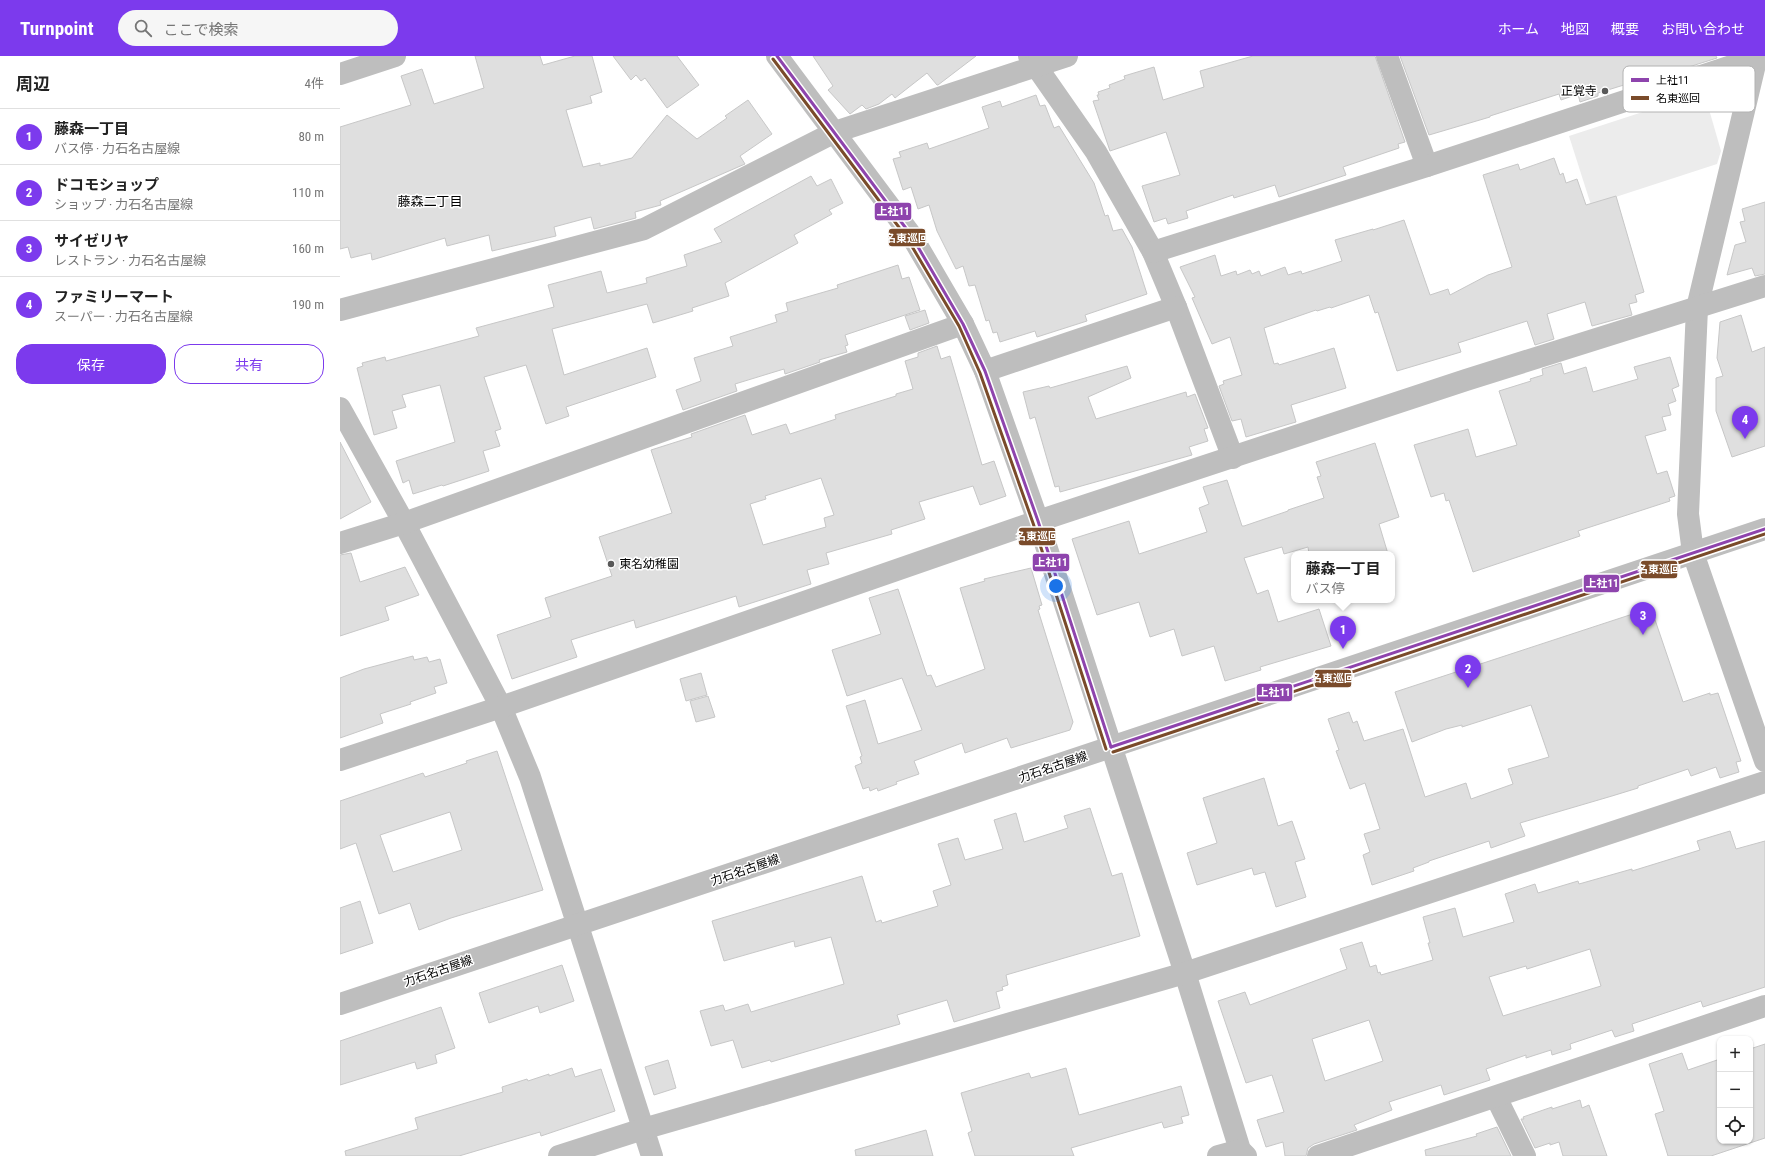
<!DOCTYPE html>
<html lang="ja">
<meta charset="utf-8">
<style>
:root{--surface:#fff;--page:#f6f6f6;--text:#222;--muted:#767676;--line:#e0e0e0;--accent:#7c3aed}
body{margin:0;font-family:"Roboto Condensed","Noto Sans JP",sans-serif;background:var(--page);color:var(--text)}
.controls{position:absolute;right:12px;bottom:12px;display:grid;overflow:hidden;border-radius:8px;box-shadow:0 1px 3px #0004}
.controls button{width:36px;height:36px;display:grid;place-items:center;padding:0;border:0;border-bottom:1px solid var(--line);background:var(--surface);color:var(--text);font:20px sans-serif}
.you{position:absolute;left:716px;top:530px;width:14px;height:14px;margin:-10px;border:3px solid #fff;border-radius:50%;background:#1a73e8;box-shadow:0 0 0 6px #1a73e833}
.badge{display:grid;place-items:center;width:26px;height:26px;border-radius:50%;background:var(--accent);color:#fff;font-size:13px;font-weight:700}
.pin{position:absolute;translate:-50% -33px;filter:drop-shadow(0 1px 2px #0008)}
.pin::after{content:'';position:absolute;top:21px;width:14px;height:12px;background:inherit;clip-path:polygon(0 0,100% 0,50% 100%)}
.popup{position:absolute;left:951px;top:495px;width:104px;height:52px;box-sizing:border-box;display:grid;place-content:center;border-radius:8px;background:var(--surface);filter:drop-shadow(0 1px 3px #0005);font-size:13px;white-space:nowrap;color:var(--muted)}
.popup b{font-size:15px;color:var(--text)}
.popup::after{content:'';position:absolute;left:50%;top:100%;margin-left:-8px;border:8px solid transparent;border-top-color:var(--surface)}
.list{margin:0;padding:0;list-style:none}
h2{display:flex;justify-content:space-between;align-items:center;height:52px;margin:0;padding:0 16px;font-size:17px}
h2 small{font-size:13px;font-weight:400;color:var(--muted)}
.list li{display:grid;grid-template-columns:26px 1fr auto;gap:12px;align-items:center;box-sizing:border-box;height:56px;padding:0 16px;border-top:1px solid var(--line)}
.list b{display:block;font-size:15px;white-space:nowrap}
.list p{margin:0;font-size:13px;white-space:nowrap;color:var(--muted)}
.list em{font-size:13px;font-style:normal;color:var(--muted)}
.actions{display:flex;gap:8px;padding:12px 16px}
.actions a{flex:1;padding:9px 0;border:1px solid var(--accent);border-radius:16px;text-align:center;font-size:14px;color:var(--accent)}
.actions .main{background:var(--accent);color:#fff}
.icon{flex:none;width:22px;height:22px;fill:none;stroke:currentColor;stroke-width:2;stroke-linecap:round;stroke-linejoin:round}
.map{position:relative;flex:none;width:1425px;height:1100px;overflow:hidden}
header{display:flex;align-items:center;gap:24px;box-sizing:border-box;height:56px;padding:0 20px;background:var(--accent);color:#fff}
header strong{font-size:19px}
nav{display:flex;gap:22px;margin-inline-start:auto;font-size:14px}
.search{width:280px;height:36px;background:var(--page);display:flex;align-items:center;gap:10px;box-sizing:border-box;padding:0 14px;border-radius:22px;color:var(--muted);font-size:15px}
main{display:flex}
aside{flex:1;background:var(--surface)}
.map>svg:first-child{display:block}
.green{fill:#ececec}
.building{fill:#dfdfdf;stroke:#c7c7c7;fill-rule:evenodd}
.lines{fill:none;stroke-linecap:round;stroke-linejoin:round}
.minor{stroke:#bebebe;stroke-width:22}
.major{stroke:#bebebe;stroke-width:22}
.bus-1-casing{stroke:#fff;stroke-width:6}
.bus-2-casing{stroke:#fff;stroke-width:6}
.bus-1{stroke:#8e44ad;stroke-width:3}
.bus-2{stroke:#7a4b2a;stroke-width:3}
.poi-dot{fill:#595959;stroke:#fff;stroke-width:1.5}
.labels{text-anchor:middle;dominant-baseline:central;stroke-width:3;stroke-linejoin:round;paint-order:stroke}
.poi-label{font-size:12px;fill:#000;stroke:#fff;text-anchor:end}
.street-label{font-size:12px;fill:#000;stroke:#fff}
.neighbourhood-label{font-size:13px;fill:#000;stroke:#fff}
.key{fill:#fff;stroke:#b2b2b2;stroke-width:1}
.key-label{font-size:11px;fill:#000}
.line-badge{stroke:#fff;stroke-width:1.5}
.badge-label{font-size:11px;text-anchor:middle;font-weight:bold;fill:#fff}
</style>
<header>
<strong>Turnpoint</strong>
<div class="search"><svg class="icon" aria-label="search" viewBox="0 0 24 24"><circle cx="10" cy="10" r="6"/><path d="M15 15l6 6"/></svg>ここで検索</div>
<nav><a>ホーム</a><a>地図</a><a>概要</a><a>お問い合わせ</a></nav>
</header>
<main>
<aside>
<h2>周辺<small>4件</small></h2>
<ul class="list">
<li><span class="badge">1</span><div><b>藤森一丁目</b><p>バス停 · 力石名古屋線</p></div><em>80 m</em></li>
<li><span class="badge">2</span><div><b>ドコモショップ</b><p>ショップ · 力石名古屋線</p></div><em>110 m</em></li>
<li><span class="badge">3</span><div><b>サイゼリヤ</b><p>レストラン · 力石名古屋線</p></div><em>160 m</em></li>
<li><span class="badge">4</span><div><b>ファミリーマート</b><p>スーパー · 力石名古屋線</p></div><em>190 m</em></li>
</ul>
<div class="actions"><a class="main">保存</a><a>共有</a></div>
</aside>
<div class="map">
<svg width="1425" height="1100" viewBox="0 0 1425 1100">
<rect width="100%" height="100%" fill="#fff"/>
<polygon class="green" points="1364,36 1381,95 1377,108 1251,149 1229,80"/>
<g class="building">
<polygon points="135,0 200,0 203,9 235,0 252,0 262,36 250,40 252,47 226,54 243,111 260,107 260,110 292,102 327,59 357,83 387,62 385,60 408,44 432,78 400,100 405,108 320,145 321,149 295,156 296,162 254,173 251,161 214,171 216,180 152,195 149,179 107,190 105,182 32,204 31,197 11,202 8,191 0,193 0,71 71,49 61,20 82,13 94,48 144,32"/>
<polygon points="273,0 337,0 359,29 327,52 305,22 301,25 296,19 291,24"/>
<polygon points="473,0 636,0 598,29 597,29 587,17 555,42 552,38 539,48 526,53 522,49 510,58 488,34 493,30"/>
<polygon points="913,0 1035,0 1065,86 1058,88 1059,92 1003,111 1006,119 939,141 935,129 894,142 893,139 846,155 848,162 828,168 826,162 814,166 802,130 840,119 826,76 770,95 753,45 759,44 757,39 759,39 758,36 770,32 769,29 785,23 784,20 814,11 823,44 864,31 860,15"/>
<polygon points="1060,0 1376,0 1377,2 1314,22 1313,20 1258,37 1258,40 1240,46 1238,38 1221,44 1219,38 1150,60 1150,61 1089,79"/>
<polygon points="696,39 700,50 705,49 714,72 719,70 754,127 765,160 768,159 773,175 782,173 792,191 807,238 745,259 747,265 697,281 695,275 660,286 657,276 653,277 649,264 646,265 635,229 629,230 623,210 616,213 597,175 589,149 578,153 571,131 563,134 553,103 561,101 559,96 587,87 589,93 649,72 642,51 660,45 662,51"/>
<polygon points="1214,102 1220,119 1223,117 1226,127 1237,123 1246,149 1276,140 1304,236 1295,239 1297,246 1289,248 1292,259 1252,270 1245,246 1207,258 1214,283 1195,289 1187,265 1118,287 1121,296 1057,315 1038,256 1035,257 1029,239 991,252 990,251 977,255 976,254 924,272 934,308 938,307 939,309 994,292 1006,332 951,349 956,366 906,381 901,363 892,365 879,330 884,328 883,325 902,319 890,281 872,288 852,242 855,241 840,211 875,199 881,220 896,215 897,219 910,214 912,218 919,215 921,220 945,211 948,219 961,215 962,218 1002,205 995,184 1033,173 1033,174 1064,164 1090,239 1108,233 1110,239 1148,219 1172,211 1143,119 1178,108 1180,114"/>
<polygon points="471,120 477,130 491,123 503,147 489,154 492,158 454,179 458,187 385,227 389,240 352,252 353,255 313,267 307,248 212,273 224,319 307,292 316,321 226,351 229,360 206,368 186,309 144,321 161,373 155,375 160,390 143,395 149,415 103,430 102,429 73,438 69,424 63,427 56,405 115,386 100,329 62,339 66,351 52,355 57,372 34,379 17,312 23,310 22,307 45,301 46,305 139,280 136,272 214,251 208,229 261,215 267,237 307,227 306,222 347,210 344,199 382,186 374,173"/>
<polygon points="1425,146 1425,218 1415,220 1412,212 1387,219 1395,189 1406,186 1400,166 1405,165 1402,153"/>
<polygon points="558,209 562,223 569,221 580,254 505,279 508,289 505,290 507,296 479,304 480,306 445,318 444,313 395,328 397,335 343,354 336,334 361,325 354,302 393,290 390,281 437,266 435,259 448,255 446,247 498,232 497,229"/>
<polygon points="585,254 589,267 570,274 565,260"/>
<polygon points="1401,259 1412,296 1425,291 1425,390 1392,401 1376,355 1376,322 1383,320 1377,302 1380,266"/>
<path d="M597,290L601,303L610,300L642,409L654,405L666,440L640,449L633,430L579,446L585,463L551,474L552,478L486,497L489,508L467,514L471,528L399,551L396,540L296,572L294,564L231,584L237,601L172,623L157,579L211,561L205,542L272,520L259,481L332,457L311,394L352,381L351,378L405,359L412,379L446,368L450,378L496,363L495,359L556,340V338L573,333L565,305L578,301V297ZM481,422L494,459L484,462L486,471L423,489L410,448L426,443L425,440Z"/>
<polygon points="1330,301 1339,330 1332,333 1336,345 1328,348 1331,359 1322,361 1326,374 1305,380 1317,418 1327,415 1335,440 1329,442 1330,445 1238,475 1240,480 1133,516 1109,444 1106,445 1104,437 1091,441 1074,389 1128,373 1136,401 1177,389 1159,335 1191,325 1190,323 1203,319 1202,313 1221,307 1224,318 1246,311 1253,336 1298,323 1294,311"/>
<polygon points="787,310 791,322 748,341 756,363 846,336 847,341 855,338 868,372 864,373 868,385 849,391 852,399 720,436 719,430 715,431 695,361 690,363 683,336 709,330 710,332"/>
<polygon points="0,386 31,446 0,463"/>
<polygon points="1035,387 1059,461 1039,468 1048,498 969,498 968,491 944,498 942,491 904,502 917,538 928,534 938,566 979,553 991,590 920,611 921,614 885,625 874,590 842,600 834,573 810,581 799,546 757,559 732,483 789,465 799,498 867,476 859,452 869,448 863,431 887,424 902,470 904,470 948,455 948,454 984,442 977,421 981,420 976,406"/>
<polygon points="11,497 20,526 65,511 79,539 45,551 49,564 0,580 0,499"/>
<polygon points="691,512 702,549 699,550 700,553 698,554 733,666 730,674 671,692 667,682 625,697 622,687 574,705 579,718 556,726 557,728 538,735 537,732 530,735 529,731 523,733 515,710 522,707 520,701 522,700 506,650 525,644 538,688 582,674 562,622 507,640 492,594 541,578 529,542 558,533 587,620 591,619 596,631 645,613 620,532 645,525 644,523"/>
<polygon points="1311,552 1343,646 1370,637 1370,639 1378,637 1401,705 1396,706 1399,716 1380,722 1376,711 1351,720 1348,713 1298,730 1298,732 1272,740 1180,767 1185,780 1151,792 1149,785 1089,805 1089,806 1073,812 1074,815 1032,829 1023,799 1030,796 1024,778 1040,773 1025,727 1010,733 996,695 999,694 988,663 1009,656 1013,667 1017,665 1024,685 1063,673 1085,741 1126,727 1131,743 1173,728 1168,713 1209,701 1191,649 1122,671 1122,669 1106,673 1072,686 1055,636"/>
<polygon points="73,600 74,604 87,601 89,606 100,603 107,627 94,631 96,637 70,646 71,648 40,658 43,667 0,682 0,622 24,613"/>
<polygon points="361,617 367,639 346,645 340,623"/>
<polygon points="368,640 375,661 356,666 350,645"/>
<path d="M157,695L203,834L111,862L79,874L70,847L39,858L16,787L0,793V745L83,717L85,721L127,707L126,705ZM110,756L122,794L53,816L40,779Z"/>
<polygon points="924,722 938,770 952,765 965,803 955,806 966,841 936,851 925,816 914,819 912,812 857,829 847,797 877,787 863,742"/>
<polygon points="750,752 772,820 782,817 800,880 666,919 668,929 662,931 663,934 656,936 660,952 614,966 607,944 557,959 560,968 431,1006 430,1004 402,1012 393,984 371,990 360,955 383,949 385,955 408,948 411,956 504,928 491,881 455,891 454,885 384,905 372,865 522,820 536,866 541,864 542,867 598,850 593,835 611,829 598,788 618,782 625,804 663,793 654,764 676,757 684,786 728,772 724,760"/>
<path d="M1390,775L1396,793L1425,785V931L1363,951L1361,945L1292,968L1294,975L1275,981L1272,974L1230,988L1231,993L1212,999L1211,994L1186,1002V999L1146,1013L1150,1024L1104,1039L1101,1029L1049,1046L1052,1054L1014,1069L1017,1074L974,1088L968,1092L966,1100H945L943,1086L926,1091L917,1064L944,1056L932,1019L906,1027L878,945L905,936L910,949L1007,913L1000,893L1022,886L1030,911L1036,909L1038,917L1040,916L1041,919L1093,904L1088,887H1090L1083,861L1115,852L1123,881L1174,866L1165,838L1195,828L1198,837L1238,825L1239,828L1292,813V815L1360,794L1357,785ZM1250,893L1261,930L1163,960L1149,921L1186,910L1187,913ZM1029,964L1043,1005L985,1025L972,983Z"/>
<polygon points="20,845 33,887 0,898 0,852"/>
<polygon points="222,909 234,945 200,957 198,950 149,967 139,937"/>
<polygon points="101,951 115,992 95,999 97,1007 77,1013 75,1006 0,1029 0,985"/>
<polygon points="1425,988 1425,1082 1371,1100 1328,1100 1315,1058 1324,1055 1309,1008 1342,997 1348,1014 1380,1003 1380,1085 1410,1085 1410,993"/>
<polygon points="328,1004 336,1032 314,1039 305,1011"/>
<polygon points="232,1012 235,1021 261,1013 275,1055 201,1080 200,1076 119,1100 6,1100 5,1095 78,1073 75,1062 163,1036 162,1031 187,1023 188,1025 209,1018 209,1020"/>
<polygon points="726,1012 739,1059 841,1030 849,1059 841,1061 843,1067 824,1072 822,1066 731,1092 734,1100 635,1100 628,1077 632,1075 621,1037 689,1017 691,1022"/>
<polygon points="1240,1044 1242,1052 1249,1049 1267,1100 1223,1100 1219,1086 1210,1089 1210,1087 1195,1092 1181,1063 1184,1063 1183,1061 1212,1051 1212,1053"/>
<polygon points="1157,1071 1171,1100 1086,1100 1085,1094 1137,1080 1136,1078"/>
<polygon points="586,1074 593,1100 516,1100 515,1094"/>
</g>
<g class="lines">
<g class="minor">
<polyline points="437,0 571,179 623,268 645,315 698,465 734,576 845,917 900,1094 906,1100"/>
<polyline points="689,0 756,96 813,196 836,251 893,402"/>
<polyline points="1047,0 1087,110"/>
<polyline points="1417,0 1357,252 1348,458 1353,497 1425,705"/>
<polyline points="0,18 55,0"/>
<polyline points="813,196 1087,110 1422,0"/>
<polyline points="0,254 304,173 495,76 727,0"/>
<polyline points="645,315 836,251"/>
<polyline points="0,352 64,467 161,651 190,721 312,1100"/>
<polyline points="0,487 64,467 623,268"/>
<polyline points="0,704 161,651 698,465 1126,324 1425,230"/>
<polyline points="1156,1041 1185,1100"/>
<polyline points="219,1100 303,1073 845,917 1425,726"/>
<polyline points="878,1100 900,1094"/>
<polyline points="978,1100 1425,950"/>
</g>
<polyline class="major" points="0,948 1425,473"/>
<defs>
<g id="bus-1">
<polyline points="437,0 571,179 623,268 645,315 698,465 771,691"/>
<polyline points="771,691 1425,473"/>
</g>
<g id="bus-2">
<polyline points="433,3 567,182 619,270 640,317 693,467 766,693"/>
<polyline points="773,696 1425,478"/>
</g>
</defs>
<use href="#bus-1" class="bus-1-casing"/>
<use href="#bus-2" class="bus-2-casing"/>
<use href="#bus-1" class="bus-1"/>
<use href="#bus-2" class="bus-2"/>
</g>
<g class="poi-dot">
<circle cx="1265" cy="35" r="4"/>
<circle cx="271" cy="508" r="4"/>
</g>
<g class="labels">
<g class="poi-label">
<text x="1257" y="35">正覚寺</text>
<text x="279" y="508" text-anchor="start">東名幼稚園</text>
</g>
<g class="street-label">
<text transform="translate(713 711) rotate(-19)">力石名古屋線</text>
<text transform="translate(405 814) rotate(-19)">力石名古屋線</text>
<text transform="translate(98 915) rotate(-19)">力石名古屋線</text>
</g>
<g class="neighbourhood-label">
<text x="90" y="145">藤森二丁目</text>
</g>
</g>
<rect x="1283" y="10" width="132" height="46" rx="6" class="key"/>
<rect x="1291" y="22" width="18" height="4" fill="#8e44ad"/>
<rect x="1291" y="40" width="18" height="4" fill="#7a4b2a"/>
<g class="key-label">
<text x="1316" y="28">上社11</text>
<text x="1316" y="46">名東巡回</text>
</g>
<g class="line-badge">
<rect x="534" y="146" width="38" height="19" rx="4" fill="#8e44ad"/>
<rect x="548" y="172" width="38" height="19" rx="4" fill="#7a4b2a"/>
<rect x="678" y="471" width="38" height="19" rx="4" fill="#7a4b2a"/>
<rect x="692" y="497" width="38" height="19" rx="4" fill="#8e44ad"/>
<rect x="1300" y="504" width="38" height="19" rx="4" fill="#7a4b2a"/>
<rect x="1243" y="518" width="37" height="19" rx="4" fill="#8e44ad"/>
<rect x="974" y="613" width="38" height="19" rx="4" fill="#7a4b2a"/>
<rect x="916" y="627" width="37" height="19" rx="4" fill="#8e44ad"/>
</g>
<g class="badge-label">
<text x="553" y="159">上社11</text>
<text x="567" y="186">名東巡回</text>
<text x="697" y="484">名東巡回</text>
<text x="711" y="510">上社11</text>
<text x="1319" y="517">名東巡回</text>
<text x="1262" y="531">上社11</text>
<text x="993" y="626">名東巡回</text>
<text x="934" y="640">上社11</text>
</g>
</svg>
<div class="controls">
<button>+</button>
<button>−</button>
<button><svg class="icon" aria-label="locate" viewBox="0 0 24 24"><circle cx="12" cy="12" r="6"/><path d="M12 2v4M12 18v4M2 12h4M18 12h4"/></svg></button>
</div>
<div class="you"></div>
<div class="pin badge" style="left:1003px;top:593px">1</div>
<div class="popup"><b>藤森一丁目</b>バス停</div>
<div class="pin badge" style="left:1128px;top:632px">2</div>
<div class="pin badge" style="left:1303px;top:579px">3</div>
<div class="pin badge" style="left:1405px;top:383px">4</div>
</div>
</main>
